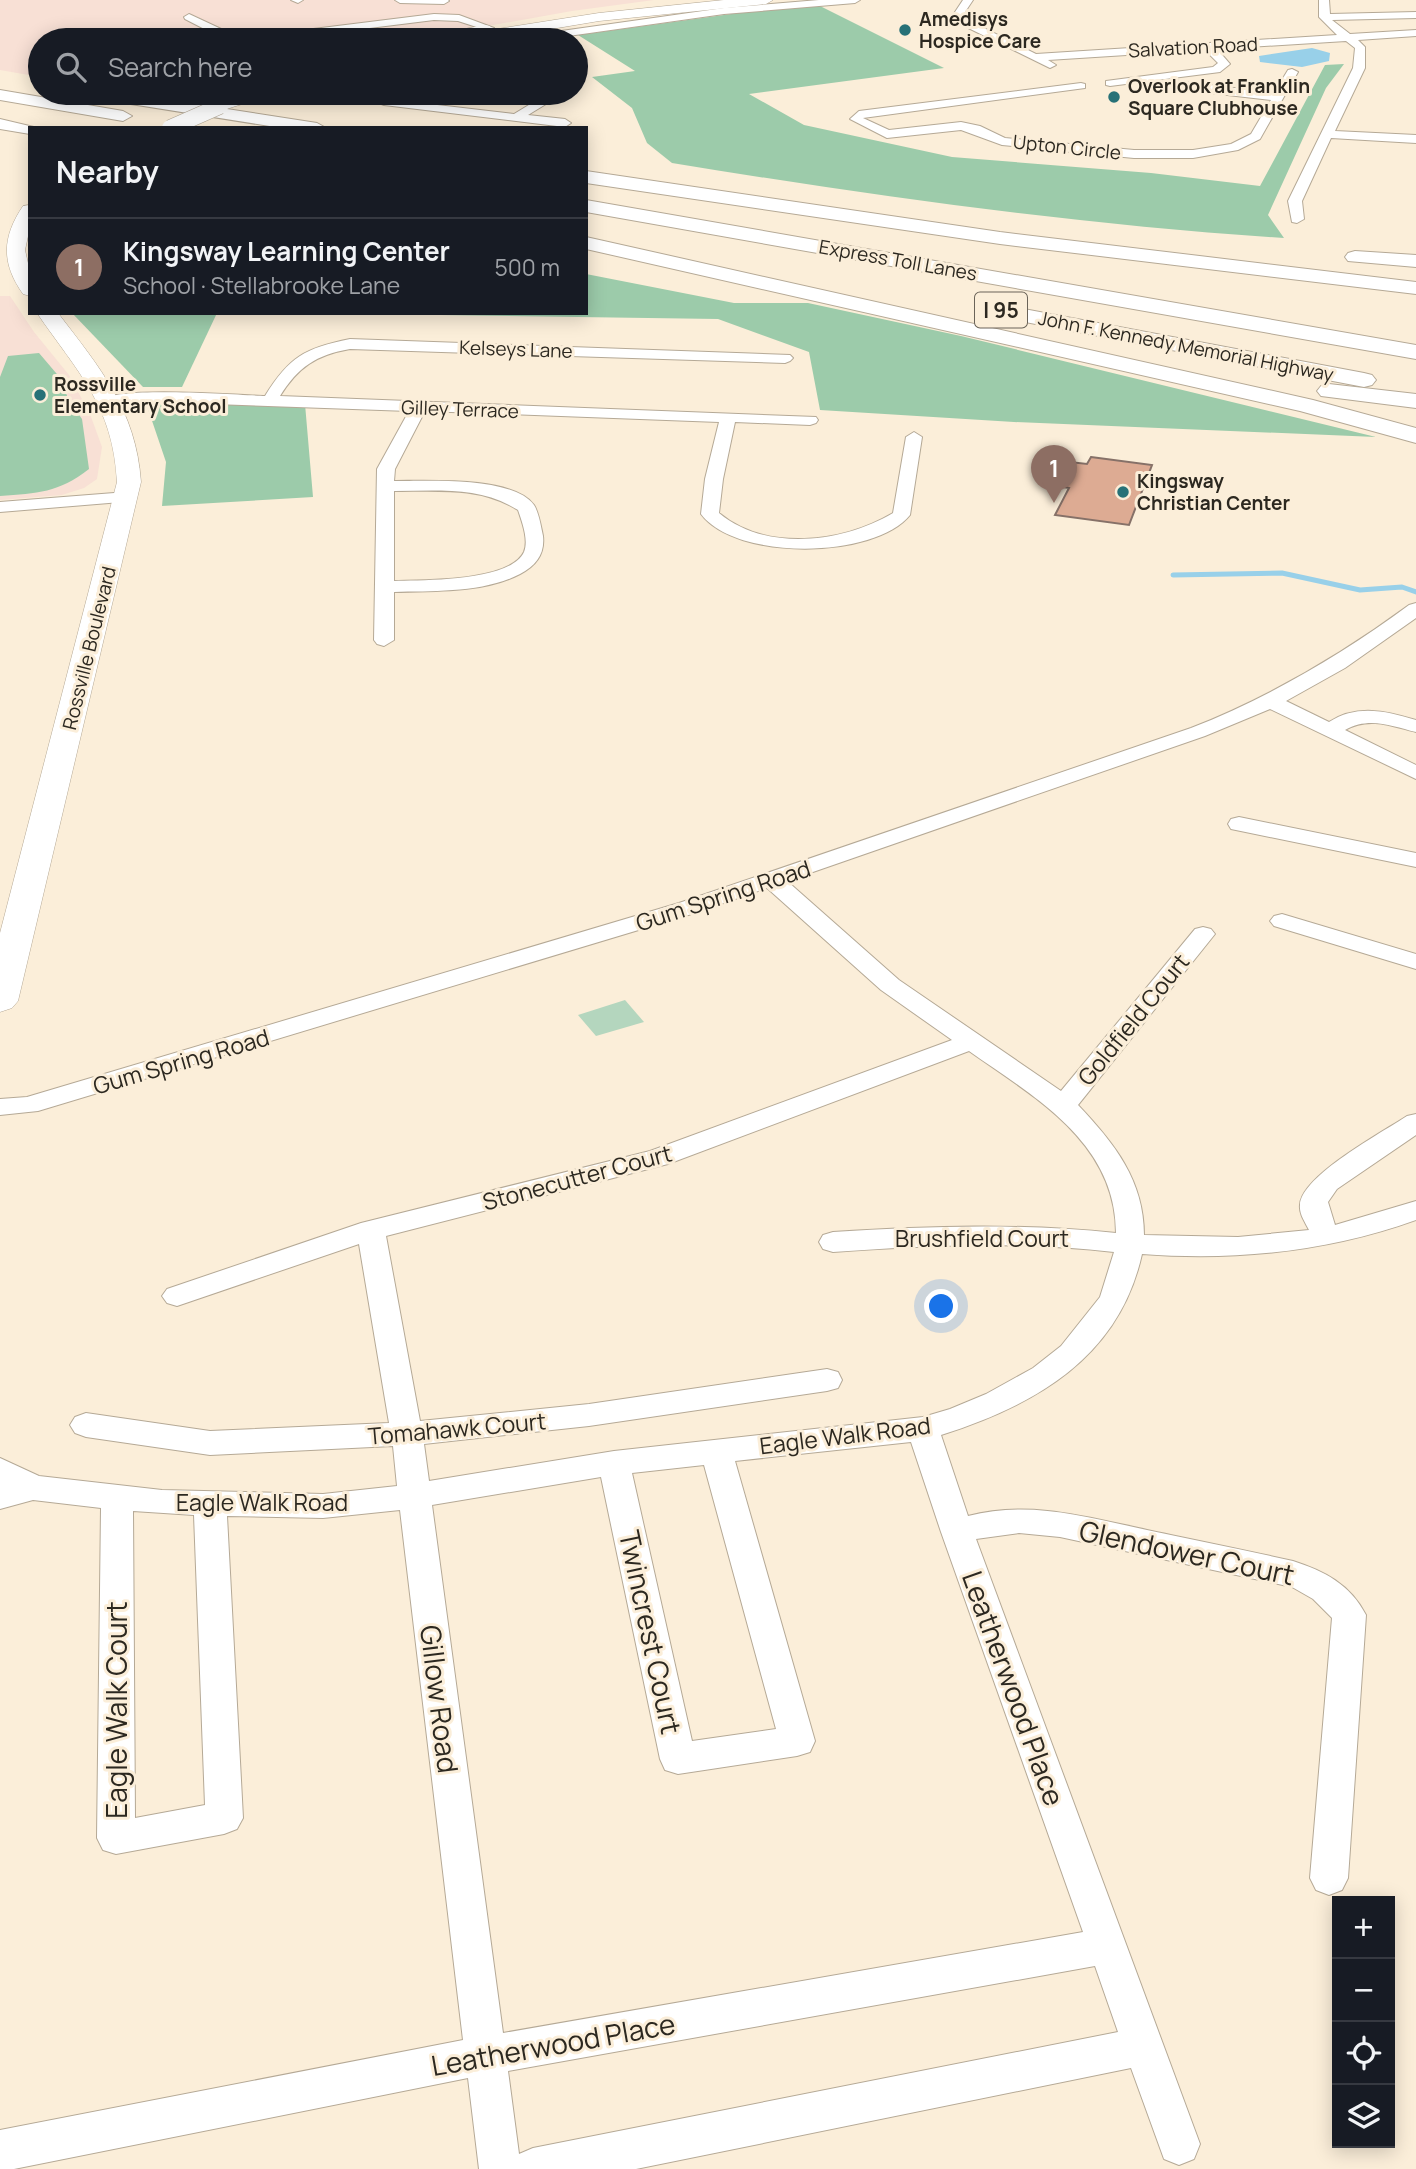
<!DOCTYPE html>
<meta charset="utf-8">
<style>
:root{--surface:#171b24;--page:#20242c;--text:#f1f3f6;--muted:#9ea1a6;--line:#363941;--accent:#b45309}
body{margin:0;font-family:Manrope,sans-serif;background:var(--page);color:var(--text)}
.controls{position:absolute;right:21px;bottom:21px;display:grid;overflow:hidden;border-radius:0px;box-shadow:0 4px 18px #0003}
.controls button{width:63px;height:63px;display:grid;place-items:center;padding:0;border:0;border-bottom:2px solid var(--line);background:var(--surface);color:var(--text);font:35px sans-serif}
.you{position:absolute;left:942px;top:1307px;width:24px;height:24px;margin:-18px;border:5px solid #fff;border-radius:50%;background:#1a73e8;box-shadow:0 0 0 10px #1a73e833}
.badge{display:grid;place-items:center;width:46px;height:46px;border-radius:50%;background:var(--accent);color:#fff;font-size:23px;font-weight:700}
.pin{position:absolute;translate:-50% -58px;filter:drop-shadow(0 2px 4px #0008)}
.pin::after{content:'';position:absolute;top:37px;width:24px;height:21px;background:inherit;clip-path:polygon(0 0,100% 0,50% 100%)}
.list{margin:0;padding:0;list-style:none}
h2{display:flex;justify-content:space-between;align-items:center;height:91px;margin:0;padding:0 28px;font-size:30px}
h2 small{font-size:23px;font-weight:400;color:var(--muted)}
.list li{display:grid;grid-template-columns:46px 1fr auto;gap:21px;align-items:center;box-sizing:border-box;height:98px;padding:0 28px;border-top:2px solid var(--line)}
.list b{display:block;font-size:26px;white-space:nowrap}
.list p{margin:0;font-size:23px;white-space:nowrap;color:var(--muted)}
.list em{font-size:23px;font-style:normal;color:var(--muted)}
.icon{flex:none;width:38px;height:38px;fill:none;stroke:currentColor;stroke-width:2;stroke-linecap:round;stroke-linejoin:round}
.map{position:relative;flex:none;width:1416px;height:2169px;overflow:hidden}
.search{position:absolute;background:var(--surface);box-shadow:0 4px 18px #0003;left:28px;top:28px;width:560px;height:77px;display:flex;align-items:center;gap:18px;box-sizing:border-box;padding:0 24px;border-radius:38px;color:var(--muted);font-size:26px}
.panel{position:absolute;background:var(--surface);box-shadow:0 4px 18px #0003;left:28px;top:126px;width:560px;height:189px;border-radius:0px}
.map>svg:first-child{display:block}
.education{fill:#f8e0d5}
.green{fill:#b4d6be}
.forest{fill:#9ccbaa}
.water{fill:#98d0e9}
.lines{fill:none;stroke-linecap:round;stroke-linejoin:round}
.stream{stroke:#98d0e9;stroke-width:5}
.building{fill:#ddab93;stroke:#867168;stroke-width:2}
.minor-casing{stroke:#b5a996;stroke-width:2}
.secondary-casing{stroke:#b5a996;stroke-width:1}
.motorway-casing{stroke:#b5a996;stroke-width:2}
.minor{fill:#fff;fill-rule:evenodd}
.secondary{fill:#fff;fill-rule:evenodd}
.motorway{fill:#fff;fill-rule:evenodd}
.secondary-bridge-casing{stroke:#b5a996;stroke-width:17;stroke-linecap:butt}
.secondary-bridge{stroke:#fff;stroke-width:16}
.poi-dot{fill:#277177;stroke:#fbeed9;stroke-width:2.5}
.labels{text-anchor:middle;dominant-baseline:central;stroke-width:6;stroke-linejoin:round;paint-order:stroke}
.far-poi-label{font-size:19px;font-weight:bold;fill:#2c2820;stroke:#fbeed9;text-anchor:start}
.far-street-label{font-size:19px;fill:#2c2820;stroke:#fbeed9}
.shield{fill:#fbeed9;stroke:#6a6358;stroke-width:2}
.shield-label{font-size:21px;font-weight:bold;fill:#2c2820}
.street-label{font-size:23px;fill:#2c2820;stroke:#fbeed9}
.near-street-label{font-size:28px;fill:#2c2820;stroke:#fbeed9}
</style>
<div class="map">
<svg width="1416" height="2169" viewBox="0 0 1416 2169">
<rect width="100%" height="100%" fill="#fbeed9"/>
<g class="education">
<polygon points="0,0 654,0 572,11 409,40 40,40 40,77 0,70"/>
<polygon points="0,296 10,296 34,332 69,375 90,414 102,447 97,479 84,488 62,495 0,500"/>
</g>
<polygon class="green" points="625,1000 644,1022 596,1036 578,1015"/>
<g class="forest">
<path d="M818,5L944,68L749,94L804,125L952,157L1151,173L1260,186L1325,65L1344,64L1326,88L1268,215L1284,238C1079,225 875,196 672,163L647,143L632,108L592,77L635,71L578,35L790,6Z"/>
<polygon points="586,274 734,303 808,303 961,336 1376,437 1014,422 820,410 809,352 718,319 302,313 586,313"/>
<polygon points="72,313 217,313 182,387 143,387"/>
<path d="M39,353L62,380L68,399L82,419L89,469C58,493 38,493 0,496V377L8,356Z"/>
<polygon points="177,397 305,404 313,497 162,506 166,462 147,406"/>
</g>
<polygon class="water" points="1312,48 1330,53 1329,61 1302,67 1260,62 1259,56"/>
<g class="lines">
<polyline class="stream" points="1173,575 1282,573 1360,590 1402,587 1416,592"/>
</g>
<polygon class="building" points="1091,457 1152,465 1129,525 1055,515 1069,488 1058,486 1070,462 1087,464"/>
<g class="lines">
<defs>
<g id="minor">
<polygon points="291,0 303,0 298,3"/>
<polygon points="395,0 448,0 449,1 444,4 400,3"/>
<polygon points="819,0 860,0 855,3 724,14 540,40 529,40 503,31 508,28 533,35 724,8"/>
<polygon points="963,0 973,0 963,15 964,18 1036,54 1337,35 1319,17 1319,0 1329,0 1330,14 1416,12 1416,18 1332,20 1350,34 1416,30 1416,36 1358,40 1365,47 1365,68 1335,131 1416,135 1416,143 1331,138 1302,201 1304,219 1297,223 1292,222 1288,201 1353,68 1355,48 1346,41 1217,49 1230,64 1220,72 1110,86 1106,85 1106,81 1213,67 1218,63 1205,50 1048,60 1056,65 1050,68 956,22 953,15"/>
<polygon points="189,14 234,35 273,34 434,14 459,15 494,28 489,31 458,21 434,20 273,40 183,40 188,37 218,36 185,19 184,17"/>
<polygon points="64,33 157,37 162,40 60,38 60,34"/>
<polygon points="1292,69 1298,72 1260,139 1238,150 1193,158 1134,158 1002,145 961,130 887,138 850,119 859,111 1081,83 1085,84 1085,88 863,118 889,130 961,122 980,126 1005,138 1134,150 1193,150 1231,144 1251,134 1271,100 1210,93 1172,84 1172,80 1274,93 1288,70"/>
<polygon points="371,93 384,93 380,97 386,99 514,114 537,100 540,93 552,93 546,104 528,115 565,119 571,123 565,127 384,105 366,98"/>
<path d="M350,339L790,355L793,358L790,361L785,363L350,349C316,355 298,367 280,396L816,417L818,420L816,423L810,425L735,422L723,479L719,513C766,552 842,543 893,513L906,437L914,432L922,437L910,515C875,559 736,561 701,514L705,479L719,422L425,411L395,469L394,481C427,481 513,476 534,505C539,513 541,527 543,536C545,554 536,566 520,574C484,593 434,591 394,592V640L384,646L377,644L374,640L377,469L409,411L159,402L110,405L102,400C116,386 239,395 265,396C289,357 305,348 350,339ZM394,491C437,491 480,486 518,510C522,522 529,540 524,552C510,582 422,580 394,581Z"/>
<polygon points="127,492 133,493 136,497 133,501 0,512 0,502"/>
<path d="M1416,603V618L1345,668L1286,701L1329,722C1357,704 1386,711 1416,720V732C1392,726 1369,716 1345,730L1416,765V779L1270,709L1205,736L787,881L899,980L1061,1091L1195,929L1203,927L1211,929L1215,934L1211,939L1078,1105C1114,1143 1144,1180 1144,1235L1238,1237L1309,1230C1305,1222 1299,1214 1300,1205C1301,1176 1383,1132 1407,1116L1416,1114V1135L1337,1189L1328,1202L1335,1225L1416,1201V1220C1327,1252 1236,1261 1142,1254C1119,1358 1035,1405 941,1435L968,1516C1029,1500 1087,1517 1147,1530C1195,1540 1244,1550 1293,1561C1324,1571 1350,1584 1366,1615L1348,1878L1342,1890L1329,1895L1316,1890L1310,1878L1332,1618L1313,1599L1292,1587L1060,1537L1019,1533L976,1539L1200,2144L1194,2159L1179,2165L1164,2159L1131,2068L636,2169H479L468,2078L14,2169H0V2130L463,2040L400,1510L323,1518L227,1516L243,1818L237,1829L224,1834L116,1854L103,1850L97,1838L101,1508L33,1500L0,1509V1458L39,1476L162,1490L323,1494L397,1486L393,1446L210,1455L86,1437L75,1433L70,1425L75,1417L86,1413L210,1431L389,1423L359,1244L177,1306L167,1303L162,1296L167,1289L361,1223L650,1151L952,1040L881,990L767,888L695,913L38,1111L0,1115V1099L27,1097L679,903L1191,728C1270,697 1341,655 1409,605ZM969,1051C1034,1097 1116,1142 1116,1233C1021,1223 928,1226 833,1232L823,1235L819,1242L823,1249L833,1252C927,1245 1020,1241 1114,1252L1100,1297L1061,1346L1033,1368L986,1394L950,1409L923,1417L614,1451L429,1481L424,1444L589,1426L827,1391L838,1388L842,1380L838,1372L827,1369L589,1404L420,1421L386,1236L668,1164ZM911,1442L941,1532L1083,1932L503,2033L432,1505L601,1477L660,1759L665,1770L678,1774L797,1756L810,1752L815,1741L735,1461ZM704,1465L776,1729L692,1741L632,1473ZM133,1511L194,1515L205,1805L135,1818ZM1095,1966L1118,2032L533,2148L519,2154L508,2071Z"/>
<polygon points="1239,817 1416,853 1416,867 1231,829 1228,824 1231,819"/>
<polygon points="1282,914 1416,954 1416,969 1274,926 1270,921 1274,916"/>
</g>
<g id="secondary">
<polygon points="724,0 773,0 766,4 599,21 486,40 420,40 427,36 485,25 490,26 491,30 599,13"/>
<polygon points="246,93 270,93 268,96 220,111 212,106 214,103"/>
<path d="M30,205V227L25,250L30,272V296L23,294C1,263 2,237 23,206Z"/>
<path d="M37,313H58C100,368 136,410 141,482L18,1001L12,1008L0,1012V933L117,482C113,405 78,373 37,313Z"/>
</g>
<g id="motorway">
<polygon points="0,90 123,111 132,116 123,121 0,100"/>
<polygon points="85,93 124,93 317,123 326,128 282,128 93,98"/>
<polygon points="0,119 38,128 30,128 30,134 0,129"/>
<polygon points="586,171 1000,232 1416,282 1416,294 1000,244 586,183"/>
<polygon points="586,200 1416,345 1416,359 586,212"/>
<polygon points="586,237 1313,400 1416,428 1416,443 1300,411 586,249"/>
<polygon points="1355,251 1416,255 1416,267 1348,261 1345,257 1348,253"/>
<polygon points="997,304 1364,373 1372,375 1376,380 1372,385 1364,387 989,315 986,310 989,305"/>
<polygon points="1329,384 1416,394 1416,408 1321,396 1317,391 1321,386"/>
</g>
</defs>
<use href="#minor" class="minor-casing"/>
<use href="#secondary" class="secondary-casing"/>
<use href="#motorway" class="motorway-casing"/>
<use href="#minor" class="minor"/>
<use href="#secondary" class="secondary"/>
<use href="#motorway" class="motorway"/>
<defs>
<polyline id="secondary-bridge" points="170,128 220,106"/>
</defs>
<use href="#secondary-bridge" class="secondary-bridge-casing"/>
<use href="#secondary-bridge" class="secondary-bridge"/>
</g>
<g class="poi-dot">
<circle cx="905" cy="30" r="7"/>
<circle cx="1114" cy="97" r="7"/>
<circle cx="40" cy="395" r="7"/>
<circle cx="1123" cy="492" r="7"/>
</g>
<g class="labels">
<g class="far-poi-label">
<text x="919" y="19">Amedisys<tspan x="919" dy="22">Hospice Care</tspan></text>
<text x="1128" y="86">Overlook at Franklin<tspan x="1128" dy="22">Square Clubhouse</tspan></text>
<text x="54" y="384">Rossville<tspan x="54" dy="22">Elementary School</tspan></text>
<text x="1137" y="481">Kingsway<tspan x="1137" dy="22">Christian Center</tspan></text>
</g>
<g class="far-street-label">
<text transform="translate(1193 47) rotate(-3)">Salvation Road</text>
<text transform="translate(1067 147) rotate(6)">Upton Circle</text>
<text transform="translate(898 260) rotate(10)">Express Toll Lanes</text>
<text transform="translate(1186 346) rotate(11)">John F. Kennedy Memorial Highway</text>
<text transform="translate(516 349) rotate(2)">Kelseys Lane</text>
<text transform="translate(460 409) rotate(2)">Gilley Terrace</text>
<text transform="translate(89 648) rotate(-76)">Rossville Boulevard</text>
</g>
<rect class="shield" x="975" y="292.5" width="52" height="35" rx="5"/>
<g class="shield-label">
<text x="1001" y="310">I 95</text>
</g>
<g class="street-label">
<text transform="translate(723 895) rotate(-18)">Gum Spring Road</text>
<text transform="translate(1133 1019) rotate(-51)">Goldfield Court</text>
<text transform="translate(181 1061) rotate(-16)">Gum Spring Road</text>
<text transform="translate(577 1177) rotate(-15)">Stonecutter Court</text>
<text x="982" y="1238">Brushfield Court</text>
<text transform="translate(457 1428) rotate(-5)">Tomahawk Court</text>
<text transform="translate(845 1435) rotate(-7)">Eagle Walk Road</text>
<text x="262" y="1502">Eagle Walk Road</text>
</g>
<g class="near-street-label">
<text transform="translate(1187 1552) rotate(12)">Glendower Court</text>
<text transform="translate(651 1632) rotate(78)">Twincrest Court</text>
<text transform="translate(1014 1688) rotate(70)">Leatherwood Place</text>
<text transform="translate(440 1699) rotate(83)">Gillow Road</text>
<text transform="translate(116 1710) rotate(-90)">Eagle Walk Court</text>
<text transform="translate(553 2044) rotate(-10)">Leatherwood Place</text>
</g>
</g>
</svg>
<div class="controls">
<button>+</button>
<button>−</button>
<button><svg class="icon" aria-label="locate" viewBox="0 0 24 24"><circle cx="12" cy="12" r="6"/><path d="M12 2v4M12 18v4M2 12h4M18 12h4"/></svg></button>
<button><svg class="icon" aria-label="layers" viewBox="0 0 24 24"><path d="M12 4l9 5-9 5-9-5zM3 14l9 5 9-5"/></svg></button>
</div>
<div class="you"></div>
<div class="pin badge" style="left:1054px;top:503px;background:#8d6e63">1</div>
<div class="search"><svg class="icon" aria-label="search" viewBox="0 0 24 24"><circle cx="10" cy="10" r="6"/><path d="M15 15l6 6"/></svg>Search here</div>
<section class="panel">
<h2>Nearby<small></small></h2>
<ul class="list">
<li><span class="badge" style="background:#8d6e63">1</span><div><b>Kingsway Learning Center</b><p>School · Stellabrooke Lane</p></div><em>500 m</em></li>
</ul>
</section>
</div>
